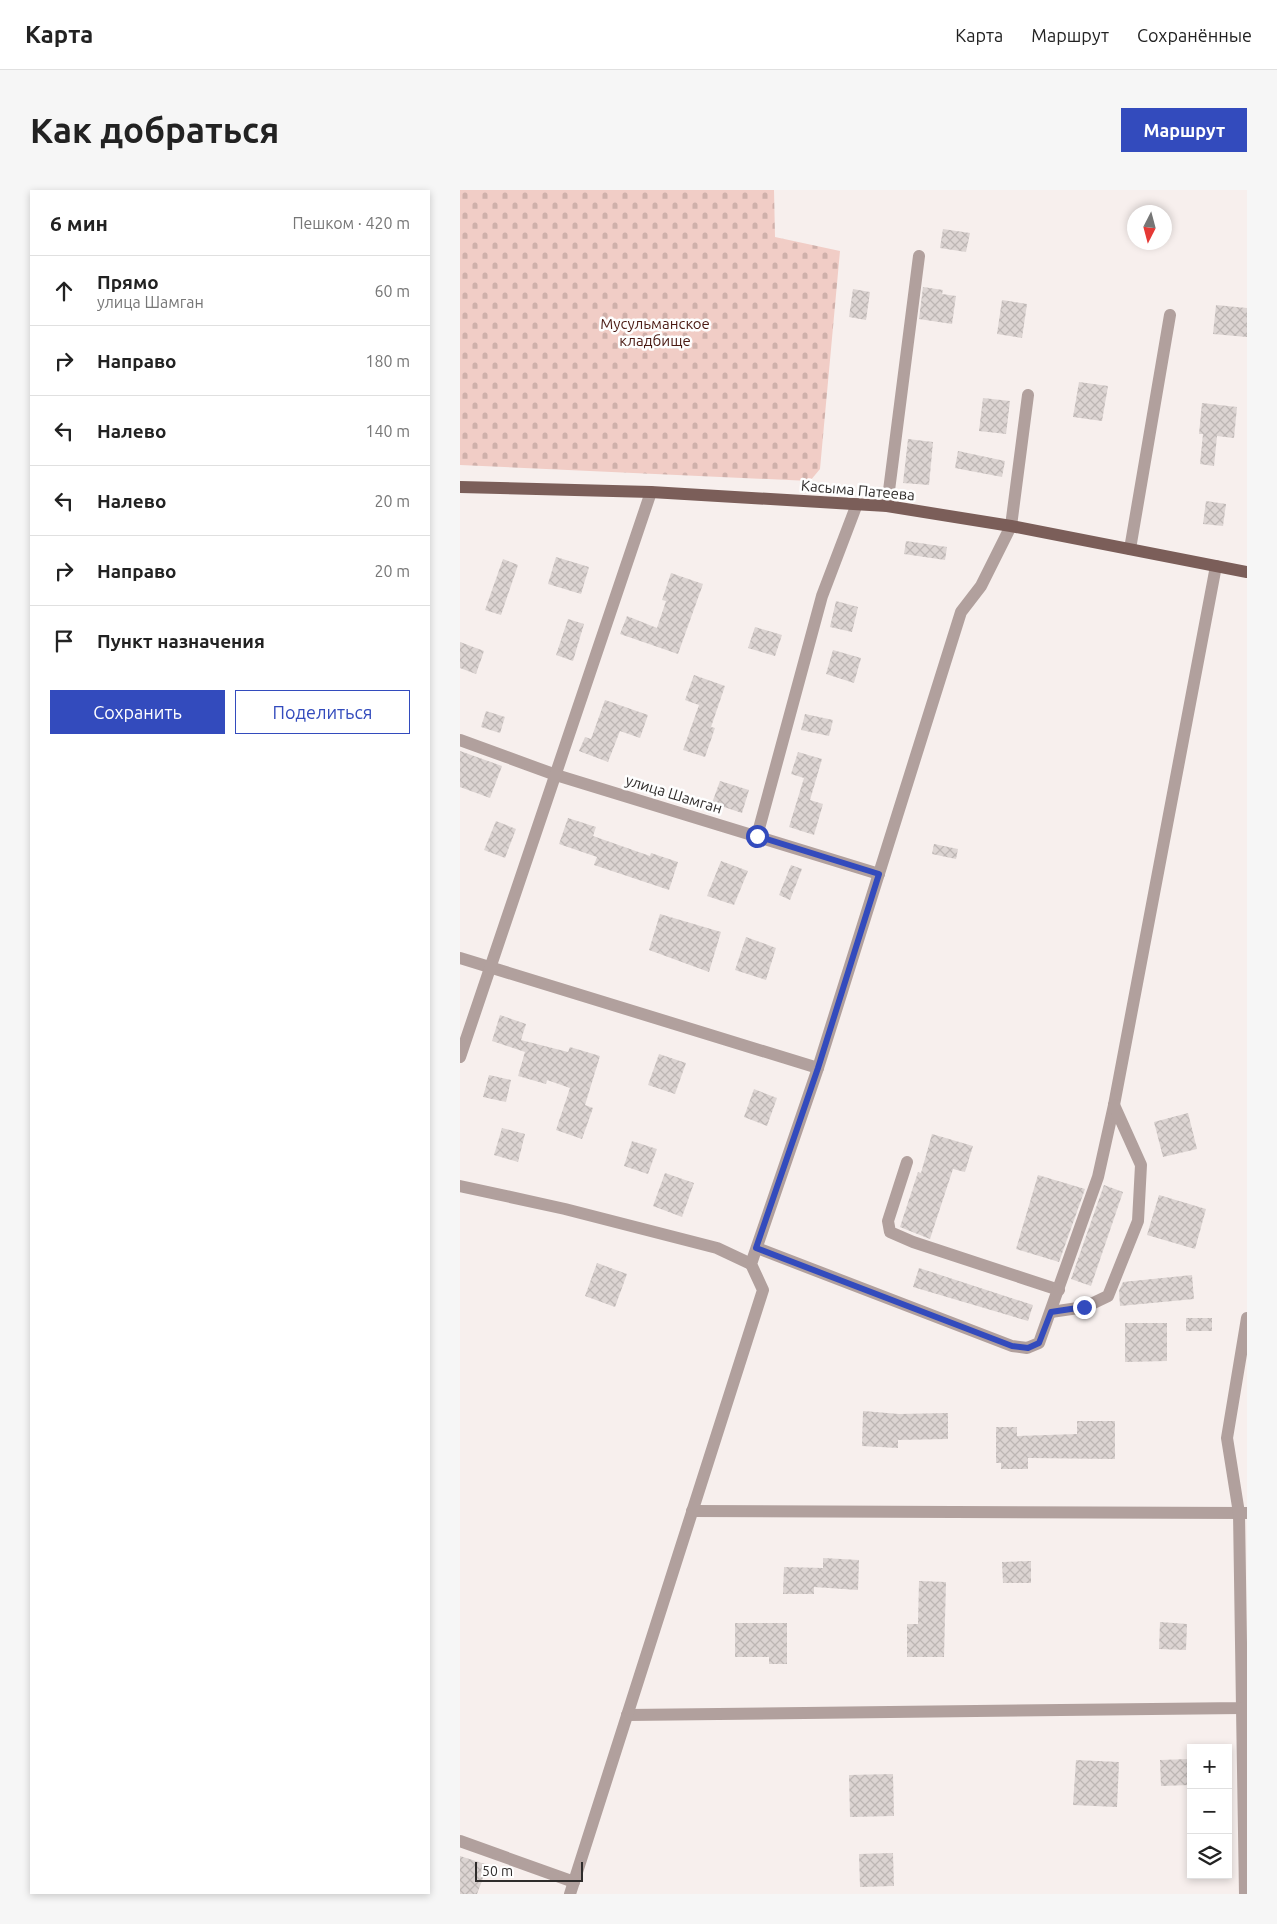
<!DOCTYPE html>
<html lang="ru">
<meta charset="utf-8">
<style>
:root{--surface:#fff;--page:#f6f6f6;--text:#222;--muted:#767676;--line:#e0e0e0;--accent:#334bbd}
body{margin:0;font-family:Ubuntu,sans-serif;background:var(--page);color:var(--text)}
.controls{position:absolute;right:15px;bottom:15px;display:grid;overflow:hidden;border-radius:0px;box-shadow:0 2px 8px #0003}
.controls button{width:45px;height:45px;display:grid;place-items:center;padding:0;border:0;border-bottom:1px solid var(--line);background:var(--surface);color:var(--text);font:25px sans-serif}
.compass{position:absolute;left:667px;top:15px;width:45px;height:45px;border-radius:50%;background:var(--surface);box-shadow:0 2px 8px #0003;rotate:186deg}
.scale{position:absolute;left:15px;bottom:12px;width:108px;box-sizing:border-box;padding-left:5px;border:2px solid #2f2c2b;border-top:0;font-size:14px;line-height:18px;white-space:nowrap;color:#2f2c2b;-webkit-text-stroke:4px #fefefe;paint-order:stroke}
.stop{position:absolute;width:15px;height:15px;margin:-11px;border:4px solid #334bbd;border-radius:50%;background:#fff}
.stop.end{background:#334bbd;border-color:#fff;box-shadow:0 1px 5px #0008}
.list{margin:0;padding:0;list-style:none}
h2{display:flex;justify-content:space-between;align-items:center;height:65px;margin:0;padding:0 20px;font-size:21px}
h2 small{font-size:16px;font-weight:400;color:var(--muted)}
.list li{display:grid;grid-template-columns:32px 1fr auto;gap:15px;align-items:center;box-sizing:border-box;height:70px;padding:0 20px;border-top:1px solid var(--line)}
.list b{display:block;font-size:19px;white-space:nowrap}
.list p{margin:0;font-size:16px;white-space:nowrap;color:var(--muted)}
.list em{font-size:16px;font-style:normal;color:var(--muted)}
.actions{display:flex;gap:10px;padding:15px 20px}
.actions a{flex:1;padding:11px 0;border:1px solid var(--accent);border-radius:0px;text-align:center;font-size:18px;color:var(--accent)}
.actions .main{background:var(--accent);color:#fff}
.icon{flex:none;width:28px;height:28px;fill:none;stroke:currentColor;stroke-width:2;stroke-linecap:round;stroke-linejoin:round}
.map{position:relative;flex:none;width:787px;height:1704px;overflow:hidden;border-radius:0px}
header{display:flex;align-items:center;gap:30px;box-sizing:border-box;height:70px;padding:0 25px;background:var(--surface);border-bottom:1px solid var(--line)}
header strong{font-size:24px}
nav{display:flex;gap:28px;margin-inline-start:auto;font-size:18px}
.intro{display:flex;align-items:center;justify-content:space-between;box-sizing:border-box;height:120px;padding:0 30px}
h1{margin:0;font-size:35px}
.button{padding:12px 22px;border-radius:0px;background:var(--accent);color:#fff;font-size:18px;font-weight:700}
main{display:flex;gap:30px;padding:0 30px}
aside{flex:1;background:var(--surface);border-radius:0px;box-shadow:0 2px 8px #0003}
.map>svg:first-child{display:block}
.cemetery{fill:url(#cemetery-stones)}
.building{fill:url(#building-cross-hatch)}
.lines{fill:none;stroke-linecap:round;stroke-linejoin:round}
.minor{stroke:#b1a09d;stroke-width:12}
.major{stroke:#7b5e59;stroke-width:12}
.route{stroke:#334bbd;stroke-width:6}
.labels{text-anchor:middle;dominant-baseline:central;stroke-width:5;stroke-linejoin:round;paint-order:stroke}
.park-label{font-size:15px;fill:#4a1a13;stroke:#fefefe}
.street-label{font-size:15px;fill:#2f2c2b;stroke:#fefefe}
</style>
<header>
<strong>Карта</strong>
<nav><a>Карта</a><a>Маршрут</a><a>Сохранённые</a></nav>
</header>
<div class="intro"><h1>Как добраться</h1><a class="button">Маршрут</a></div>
<main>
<aside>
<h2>6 мин<small>Пешком · 420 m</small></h2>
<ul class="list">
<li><svg class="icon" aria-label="ahead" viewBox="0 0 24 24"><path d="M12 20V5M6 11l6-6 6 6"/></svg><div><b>Прямо</b><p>улица Шамган</p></div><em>60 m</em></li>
<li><svg class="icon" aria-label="right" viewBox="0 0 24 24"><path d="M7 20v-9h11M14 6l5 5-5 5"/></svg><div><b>Направо</b></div><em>180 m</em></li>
<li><svg class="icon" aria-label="left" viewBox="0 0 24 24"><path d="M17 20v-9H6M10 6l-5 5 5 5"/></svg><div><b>Налево</b></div><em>140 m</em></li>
<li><svg class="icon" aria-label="left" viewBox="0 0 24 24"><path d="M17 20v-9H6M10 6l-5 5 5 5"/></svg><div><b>Налево</b></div><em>20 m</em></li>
<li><svg class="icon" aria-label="right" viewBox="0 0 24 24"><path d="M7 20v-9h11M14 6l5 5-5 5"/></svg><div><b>Направо</b></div><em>20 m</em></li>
<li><svg class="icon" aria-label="arrive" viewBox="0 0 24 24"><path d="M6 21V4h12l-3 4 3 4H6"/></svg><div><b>Пункт назначения</b></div></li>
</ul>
<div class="actions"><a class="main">Сохранить</a><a>Поделиться</a></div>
</aside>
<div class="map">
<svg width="787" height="1704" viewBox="0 0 787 1704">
<defs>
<pattern id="cemetery-stones" width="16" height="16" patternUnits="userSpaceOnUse" patternTransform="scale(1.25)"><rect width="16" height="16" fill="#f1cdc6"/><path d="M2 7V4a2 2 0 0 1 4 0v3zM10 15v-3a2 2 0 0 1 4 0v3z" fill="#cfb0aa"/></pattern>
<pattern id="building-cross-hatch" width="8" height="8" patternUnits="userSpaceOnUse" patternTransform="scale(1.25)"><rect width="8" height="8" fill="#dcd4d2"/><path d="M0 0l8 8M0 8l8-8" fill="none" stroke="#bdb6b4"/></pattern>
</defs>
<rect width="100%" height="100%" fill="#f7efed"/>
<polygon class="cemetery" points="0,0 314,0 315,47 380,61 360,279 350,291 0,275"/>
<g class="building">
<polygon points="483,39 510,43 506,62 480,58"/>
<polygon points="463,97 483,100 482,104 496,106 492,134 459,129"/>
<polygon points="393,99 410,102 406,130 389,127"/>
<polygon points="542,110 567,114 562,148 537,144"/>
<polygon points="756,115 787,118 787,147 753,144"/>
<polygon points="619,192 648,196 642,231 613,227"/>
<polygon points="523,208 550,211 546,244 519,241"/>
<polygon points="742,213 777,217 774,248 757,246 754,276 740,274 743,244 739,244"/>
<polygon points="448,249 473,252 469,295 443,293"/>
<polygon points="498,261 545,271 542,287 495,278"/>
<polygon points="746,311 766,314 763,336 743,334"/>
<polygon points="446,351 487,357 485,370 444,364"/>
<polygon points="96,367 129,377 121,404 88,394"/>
<polygon points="43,369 58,375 41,425 25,420"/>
<polygon points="211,383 243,394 218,464 160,444 167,426 197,438 206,411 202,410"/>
<polygon points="376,411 398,417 392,442 370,437"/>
<polygon points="108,429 124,434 113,471 96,465"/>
<polygon points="295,437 322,445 315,466 288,458"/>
<polygon points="0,452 24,461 16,484 0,478"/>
<polygon points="373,460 401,468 394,493 366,484"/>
<polygon points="234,485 265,496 251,537 255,538 245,567 223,560 239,515 225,510"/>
<polygon points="145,510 188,525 180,548 160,541 148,572 119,561 125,547 131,549"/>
<polygon points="26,521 45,527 40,543 21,537"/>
<polygon points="345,524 373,530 369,546 341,540"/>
<polygon points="0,561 42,576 30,608 0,597"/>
<polygon points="338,562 362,569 350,610 363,614 354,645 329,637 344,588 331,584"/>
<polygon points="260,591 289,600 282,623 252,613"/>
<polygon points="108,628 136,637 133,646 190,666 191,663 218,672 209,700 134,675 137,667 99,654"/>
<polygon points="36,631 56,639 45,668 24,660"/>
<polygon points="474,654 498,659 496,669 472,664"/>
<polygon points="261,671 288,681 274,715 247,706"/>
<polygon points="331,675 342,679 330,710 319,705"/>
<polygon points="200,724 261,742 249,782 189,760"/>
<polygon points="286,747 316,758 306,790 275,780"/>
<polygon points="40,825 66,834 61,850 108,862 110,857 140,866 125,915 133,918 122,949 96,940 110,898 87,890 86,894 58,886 65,862 32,851"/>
<polygon points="199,864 226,873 215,904 188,895"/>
<polygon points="29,885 51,890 46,912 23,907"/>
<polygon points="294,899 317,908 307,936 284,927"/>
<polygon points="728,923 737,959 703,967 694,932"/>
<polygon points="42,938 65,944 58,972 34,965"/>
<polygon points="472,944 513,956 505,982 493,979 470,1049 440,1037 458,982 461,983"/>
<polygon points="172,951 197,959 188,984 164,976"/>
<polygon points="205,983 234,993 222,1027 193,1016"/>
<polygon points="578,985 625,999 599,1072 556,1059"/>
<polygon points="644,995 663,1002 631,1096 611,1089"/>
<polygon points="699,1005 746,1019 735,1059 687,1045"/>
<polygon points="137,1073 167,1084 155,1117 125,1106"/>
<polygon points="459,1078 573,1115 568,1131 453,1097"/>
<polygon points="732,1085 734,1109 660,1116 659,1101 663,1092"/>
<rect x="726" y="1128" width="26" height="13"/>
<polygon points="665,1133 707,1133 707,1171 665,1172"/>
<polygon points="403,1221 439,1224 488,1223 488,1249 438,1250 438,1258 402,1256"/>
<polygon points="617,1231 655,1231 655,1269 568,1268 568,1279 541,1279 541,1273 536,1273 536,1237 557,1237 557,1246 617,1244"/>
<polygon points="363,1368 399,1370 398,1400 354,1397 354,1404 323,1404 324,1377 363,1378"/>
<polygon points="571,1371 571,1393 543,1393 542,1372"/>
<polygon points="459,1391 486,1392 484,1467 447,1467 447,1434 458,1434"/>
<polygon points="700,1432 727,1434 726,1460 699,1459"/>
<polygon points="275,1433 327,1433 327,1474 309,1474 309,1467 275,1467"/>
<polygon points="729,1569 730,1595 701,1596 700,1570"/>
<polygon points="616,1570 659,1572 657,1617 613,1615"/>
<polygon points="433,1584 434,1626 390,1627 389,1585"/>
<polygon points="433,1663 434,1696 400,1697 399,1664"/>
<polygon points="0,1666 28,1675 17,1704 0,1704"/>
</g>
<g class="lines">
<g class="minor">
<polyline points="427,316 459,66"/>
<polyline points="670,359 710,125"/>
<polyline points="0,550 96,585 419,684"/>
<polyline points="297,646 362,406 397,314"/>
<polyline points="0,768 358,878"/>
<polyline points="0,867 191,302"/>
<polyline points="447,972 428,1031 430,1042 453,1052 599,1100"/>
<polyline points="0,996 105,1019 257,1058 291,1074"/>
<polyline points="297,1058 552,1156 567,1158 579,1153 638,987 654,915 756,376"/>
<polyline points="591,1122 625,1117 648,1106 678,1031 681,975 654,915"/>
<polyline points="232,1321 787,1323"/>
<polyline points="167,1525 782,1518 779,1323 767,1248 787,1128"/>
<polyline points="0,1651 114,1692"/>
<polyline points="110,1704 303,1100 291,1074 358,878 501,422 521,396 551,336 568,205"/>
<polyline points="785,1704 782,1518 787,1518"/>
</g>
<polyline class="major" points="0,297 191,302 427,316 551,336 787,382"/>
</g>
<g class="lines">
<polyline class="route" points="297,646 419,684 358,878 296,1058 552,1156 568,1158 579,1153 591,1122 624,1117"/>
</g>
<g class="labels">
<g class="park-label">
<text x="195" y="133">Мусульманское<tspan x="195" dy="17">кладбище</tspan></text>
</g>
<g class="street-label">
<text transform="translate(398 300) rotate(5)">Касыма Патеева</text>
<text transform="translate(214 604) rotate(17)">улица Шамган</text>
</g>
</g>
</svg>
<div class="controls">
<button>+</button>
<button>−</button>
<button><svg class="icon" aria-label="layers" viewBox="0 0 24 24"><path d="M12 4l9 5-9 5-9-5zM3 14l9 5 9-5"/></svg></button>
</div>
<svg class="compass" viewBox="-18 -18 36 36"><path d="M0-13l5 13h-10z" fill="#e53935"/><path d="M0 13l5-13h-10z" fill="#767676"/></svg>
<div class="scale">50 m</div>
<div class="stop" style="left:297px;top:646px"></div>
<div class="stop end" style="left:624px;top:1117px"></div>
</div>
</main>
